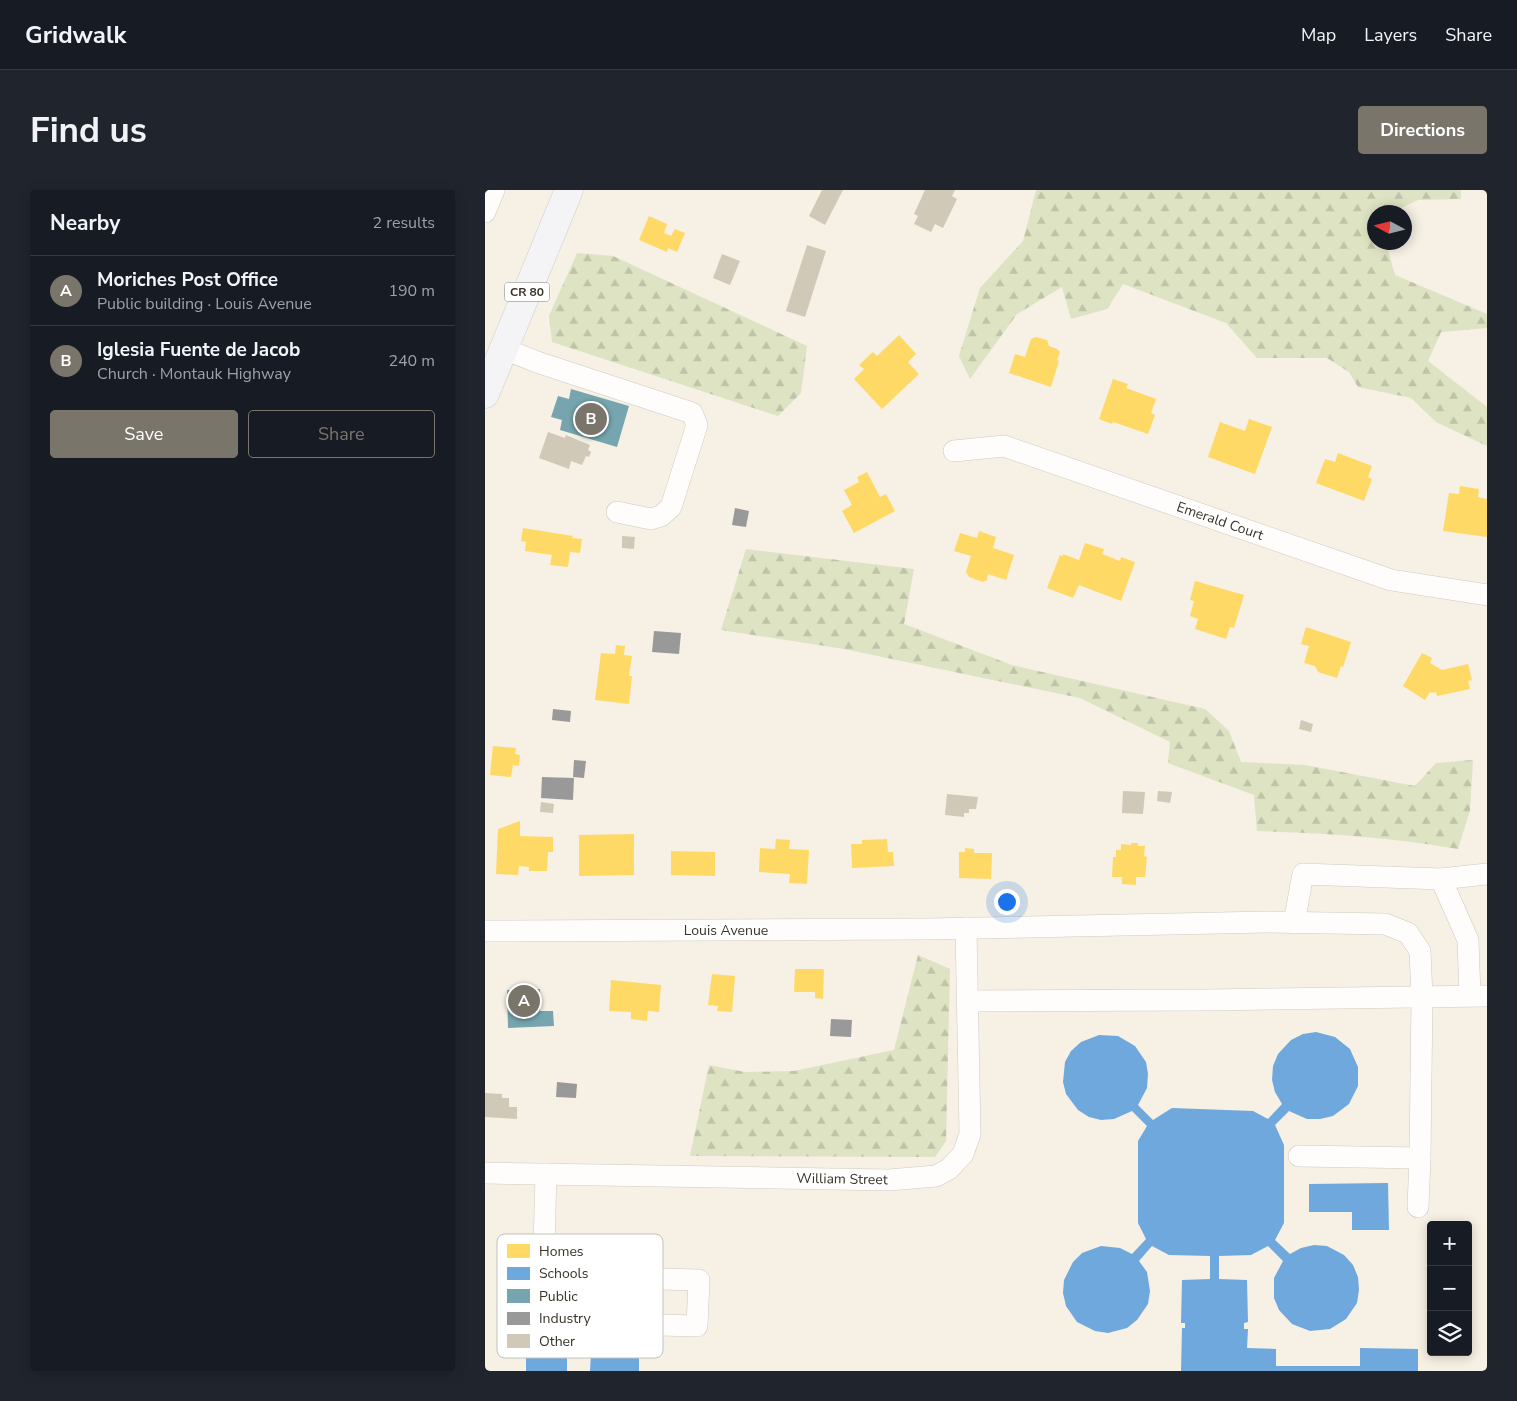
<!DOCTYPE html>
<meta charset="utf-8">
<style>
:root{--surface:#171b24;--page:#20242c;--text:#f1f3f6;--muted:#9ea1a6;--line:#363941;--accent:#7a756a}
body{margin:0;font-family:"Nunito Sans",sans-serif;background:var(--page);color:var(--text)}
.controls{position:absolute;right:15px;bottom:15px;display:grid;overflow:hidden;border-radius:5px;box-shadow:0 2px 12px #0003}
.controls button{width:45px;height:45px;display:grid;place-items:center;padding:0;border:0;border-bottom:1px solid var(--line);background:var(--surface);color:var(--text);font:25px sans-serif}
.compass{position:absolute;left:882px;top:15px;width:45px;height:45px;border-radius:50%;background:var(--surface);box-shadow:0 2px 12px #0003;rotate:277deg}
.you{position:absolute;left:521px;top:711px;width:18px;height:18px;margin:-12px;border:4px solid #fff;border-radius:50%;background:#1a73e8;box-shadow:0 0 0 8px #1a73e833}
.badge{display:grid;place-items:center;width:32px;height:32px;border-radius:50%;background:var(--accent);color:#fff;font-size:16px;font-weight:700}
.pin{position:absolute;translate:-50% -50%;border:2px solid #fff;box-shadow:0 1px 5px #0006}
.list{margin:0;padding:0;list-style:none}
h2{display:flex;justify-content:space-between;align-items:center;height:65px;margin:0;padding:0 20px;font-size:21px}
h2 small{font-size:16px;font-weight:400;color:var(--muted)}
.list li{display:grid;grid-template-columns:32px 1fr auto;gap:15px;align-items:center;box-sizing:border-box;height:70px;padding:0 20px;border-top:1px solid var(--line)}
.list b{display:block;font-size:19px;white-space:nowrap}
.list p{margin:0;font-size:16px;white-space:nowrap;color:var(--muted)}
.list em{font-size:16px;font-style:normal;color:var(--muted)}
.actions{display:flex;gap:10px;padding:15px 20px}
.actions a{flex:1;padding:11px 0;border:1px solid var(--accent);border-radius:5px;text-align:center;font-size:18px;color:var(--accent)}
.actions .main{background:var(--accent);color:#fff}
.icon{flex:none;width:28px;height:28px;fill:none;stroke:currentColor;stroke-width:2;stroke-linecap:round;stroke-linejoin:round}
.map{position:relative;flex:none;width:1002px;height:1181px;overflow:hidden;border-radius:5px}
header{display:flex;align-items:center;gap:30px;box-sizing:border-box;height:70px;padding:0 25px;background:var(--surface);border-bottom:1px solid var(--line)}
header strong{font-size:24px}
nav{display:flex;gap:28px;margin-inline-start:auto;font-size:18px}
.intro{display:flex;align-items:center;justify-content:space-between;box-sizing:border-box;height:120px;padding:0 30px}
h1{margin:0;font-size:35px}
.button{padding:12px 22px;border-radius:5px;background:var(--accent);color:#fff;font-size:18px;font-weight:700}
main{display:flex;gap:30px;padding:0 30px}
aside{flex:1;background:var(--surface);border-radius:5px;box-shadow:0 2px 12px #0003}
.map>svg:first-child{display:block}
.forest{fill:url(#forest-firs)}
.homes{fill:#ffd966}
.schools{fill:#6fa8dc}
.public{fill:#76a5af}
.industry{fill:#999}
.building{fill:#d1c9b7}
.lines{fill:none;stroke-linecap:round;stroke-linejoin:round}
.minor-casing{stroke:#cfcac0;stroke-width:22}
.major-casing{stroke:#d0cdc6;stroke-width:29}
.minor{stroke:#fefdfb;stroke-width:21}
.major{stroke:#f4f3f6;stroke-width:28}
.labels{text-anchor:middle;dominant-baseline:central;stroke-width:5;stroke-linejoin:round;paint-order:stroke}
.shield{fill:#fff;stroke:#747068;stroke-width:1}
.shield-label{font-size:12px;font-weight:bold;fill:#383328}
.street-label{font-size:14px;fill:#383328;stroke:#fff}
.key{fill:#fff;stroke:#c3c2be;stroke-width:1}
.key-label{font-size:14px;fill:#383328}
</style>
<header>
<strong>Gridwalk</strong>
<nav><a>Map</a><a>Layers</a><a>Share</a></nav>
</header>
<div class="intro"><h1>Find us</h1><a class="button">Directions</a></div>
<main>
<aside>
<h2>Nearby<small>2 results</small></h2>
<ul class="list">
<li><span class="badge">A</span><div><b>Moriches Post Office</b><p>Public building · Louis Avenue</p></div><em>190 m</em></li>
<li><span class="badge">B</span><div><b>Iglesia Fuente de Jacob</b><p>Church · Montauk Highway</p></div><em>240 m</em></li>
</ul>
<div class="actions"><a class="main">Save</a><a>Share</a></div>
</aside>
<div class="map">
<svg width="1002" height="1181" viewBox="0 0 1002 1181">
<defs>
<pattern id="forest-firs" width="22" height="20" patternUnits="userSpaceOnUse" patternTransform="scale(1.25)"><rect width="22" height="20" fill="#dee3c3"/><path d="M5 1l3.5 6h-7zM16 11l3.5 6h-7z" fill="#bfc3a8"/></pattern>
</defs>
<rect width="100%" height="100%" fill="#f6f0e5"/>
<g class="forest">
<polygon points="551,0 976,0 976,9 933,10 908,22 889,22 889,52 901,53 910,85 1002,124 1002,138 956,142 943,171 1002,217 1002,256 951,232 926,208 873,197 864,182 842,168 772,168 741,133 638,94 622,119 586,129 577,97 532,124 485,189 474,166 495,98 538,51"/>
<polygon points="92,63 128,66 322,156 316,203 293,226 67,152 64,126"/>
<path d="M261,359L429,379L419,434L527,475L720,519L744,541L756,572L820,575L930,596L951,573L988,570L985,620L973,659C907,647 839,643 772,641L769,605L683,573L685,552L595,508L359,459L236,440Z"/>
<polygon points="433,765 465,779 461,951 450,967 205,966 224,875 260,882 309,881 409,860"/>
</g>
<g class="homes">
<polygon points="164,26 182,34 179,43 186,46 190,39 200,43 192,62 183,58 182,62 154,50"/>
<polygon points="414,145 431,164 423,172 434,184 397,219 369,189 379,179 374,175 388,162 392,166"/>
<polygon points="551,147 562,150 564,156 572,159 575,162 572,170 574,171 566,197 524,183 530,164 540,167 546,149"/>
<polygon points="628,189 643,194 641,198 671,209 666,223 670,225 663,244 628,232 627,234 614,229"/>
<polygon points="764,229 787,237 770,284 723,267 735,232 760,241"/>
<polygon points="853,263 887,276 883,287 887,289 879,311 831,293 840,269 850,272"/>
<polygon points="382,282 395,307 401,304 410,321 369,343 357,321 367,315 359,300 374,292 372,287"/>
<polygon points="975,296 994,299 993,307 1002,309 1002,347 958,341 964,303 974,304"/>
<polygon points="38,338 88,346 87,348 97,349 95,363 85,362 83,377 65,375 67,365 40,361 41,352 36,351"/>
<polygon points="494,341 511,347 508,358 529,365 521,390 503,384 502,390 498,392 484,387 481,382 486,366 469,361 475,343 492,348"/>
<polygon points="600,353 619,359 617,364 635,371 636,367 650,372 636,411 594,395 588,408 562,398 575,365 578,366 578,364 594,370"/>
<polygon points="710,391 759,405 749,438 745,437 741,449 710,439 713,429 705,426 709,411 705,410"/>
<polygon points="821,437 866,452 858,477 856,476 852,488 833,482 830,476 819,473 824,456 816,454"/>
<polygon points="131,455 140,456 139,465 147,466 144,486 147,486 144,514 110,510 116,463 130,464"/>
<polygon points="937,463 947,468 945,473 957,480 983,474 987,490 983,491 985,499 952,506 951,502 947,503 945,502 940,510 918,496"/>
<polygon points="8,556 31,558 30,564 35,565 34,576 28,575 26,587 5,585"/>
<polygon points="35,631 35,646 68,647 68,662 63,662 62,681 44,681 44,677 34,676 33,685 11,684 13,639"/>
<polygon points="149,644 149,685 94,686 94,645"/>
<polygon points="291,649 305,650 304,659 324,660 322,694 304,693 305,684 274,682 275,658 290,659"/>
<polygon points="402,649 403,662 408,662 409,676 367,678 366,654 377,654 377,650"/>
<polygon points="646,653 653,653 653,656 660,656 659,666 662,667 660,687 651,687 651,695 637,694 637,687 627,687 628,667 631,667 631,660 636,660 636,654 646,655"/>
<polygon points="480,658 489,659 489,663 507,663 506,689 474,688 474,662 480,662"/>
<polygon points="186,661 230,662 230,686 186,685"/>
<polygon points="310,779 339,779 338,809 330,808 330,802 309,802"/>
<polygon points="227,784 250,786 247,822 232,821 233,816 223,815"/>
<polygon points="126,790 176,795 174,822 163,821 162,831 146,829 146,822 124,821"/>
</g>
<g class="schools">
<polygon points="831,842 850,847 865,859 873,877 873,896 864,914 848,926 835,929 822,929 804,921 790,935 799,955 799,1033 790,1050 805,1064 816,1058 829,1055 842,1056 859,1065 868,1075 873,1087 874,1100 872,1113 861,1129 845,1139 825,1141 807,1134 794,1120 789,1108 789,1088 798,1071 783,1056 766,1065 734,1066 734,1089 762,1090 763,1132 759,1133 759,1139 763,1139 762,1158 791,1159 791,1176 875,1176 875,1158 933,1159 933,1181 696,1181 697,1138 700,1138 700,1133 696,1133 697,1090 725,1089 725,1066 684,1065 667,1056 654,1071 662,1082 665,1101 663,1114 652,1130 642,1138 623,1143 610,1141 592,1132 581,1116 578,1103 579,1090 588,1072 597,1063 616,1056 635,1058 647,1064 661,1049 653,1033 653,951 662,936 647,921 629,929 616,930 604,927 593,920 581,904 578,892 580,872 586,861 596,852 614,845 633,846 650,856 661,872 663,884 662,898 653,915 668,930 687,918 768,921 783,929 797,914 790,902 787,890 788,876 793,864 806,850 818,844"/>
<polygon points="903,993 904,1040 867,1040 867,1022 824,1022 824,994"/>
<polygon points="106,1164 154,1165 154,1181 105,1181"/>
<rect x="41" y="1165" width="41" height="16"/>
</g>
<g class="public">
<polygon points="86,199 144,216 132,257 75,240 77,230 66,227 73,206 84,209"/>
<polygon points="55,799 55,821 68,821 69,836 23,838 22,800"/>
</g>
<g class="industry">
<polygon points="250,318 264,321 261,337 247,335"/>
<polygon points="169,441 196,443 194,464 167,462"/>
<polygon points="68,519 86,521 85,532 67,530"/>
<polygon points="89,570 101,571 99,588 88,587"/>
<polygon points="57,587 89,588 88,610 56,608"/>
<polygon points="346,829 367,830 366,847 345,846"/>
<polygon points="72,892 92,894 91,908 71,907"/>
</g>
<g class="building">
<polygon points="337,0 358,0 340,35 324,26"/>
<polygon points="440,0 470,0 467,6 472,9 458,38 450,34 446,42 429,34 433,26 429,24"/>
<polygon points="322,55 341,61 320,127 301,121"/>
<polygon points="237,64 255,71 245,95 228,88"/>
<polygon points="63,242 80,248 81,245 105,255 103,260 106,262 104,267 101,266 97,275 86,271 84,279 54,268"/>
<polygon points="137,346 150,347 149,359 137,358"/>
<polygon points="816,530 828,534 826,542 814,539"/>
<polygon points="638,601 660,602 658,624 637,623"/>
<polygon points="673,601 687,602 685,613 672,611"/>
<polygon points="462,604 493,607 491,619 484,619 484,623 479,623 479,627 460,625"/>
<polygon points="56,612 69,614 68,623 55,622"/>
<polygon points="0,903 17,904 17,908 24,908 24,917 32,917 32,929 0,927"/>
</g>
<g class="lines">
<defs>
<g id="minor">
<polyline points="0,22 9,0"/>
<polyline points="19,159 52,172 207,223 212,235 186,317 176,326 166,329 132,322"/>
<polyline points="469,261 519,256 906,390 1002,405"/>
<polyline points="956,689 983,750 985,806"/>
<polyline points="809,733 818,684 956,689 1002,684"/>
<polyline points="0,741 442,739 782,732 900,734 923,743 935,761 937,807 935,968 814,966"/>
<polyline points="483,811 723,810 1002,806"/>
<polyline points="0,983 404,990 451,986 464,979 478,964 485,944 481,738"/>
<polyline points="933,1017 935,968"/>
<polyline points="58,1086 214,1090 212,1136 57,1132 61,984"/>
</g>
<polyline id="major" points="0,204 84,0"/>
</defs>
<use href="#minor" class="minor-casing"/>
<use href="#major" class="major-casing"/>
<use href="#minor" class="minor"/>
<use href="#major" class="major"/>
</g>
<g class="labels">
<rect class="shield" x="19.5" y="92.5" width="45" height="19" rx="4"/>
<g class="shield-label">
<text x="42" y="102">CR 80</text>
</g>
<g class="street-label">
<text transform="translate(735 331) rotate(19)">Emerald Court</text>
<text x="241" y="740">Louis Avenue</text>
<text transform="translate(357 989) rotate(1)">William Street</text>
</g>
</g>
<rect x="12" y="1044" width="166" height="124" rx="8" class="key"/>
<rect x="22" y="1054" width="23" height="14" fill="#ffd966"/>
<rect x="22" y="1077" width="23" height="13" fill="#6fa8dc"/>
<rect x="22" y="1099" width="23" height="14" fill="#76a5af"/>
<rect x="22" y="1122" width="23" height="13" fill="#999"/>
<rect x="22" y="1144" width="23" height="14" fill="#d1c9b7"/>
<g class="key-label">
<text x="54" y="1066">Homes</text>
<text x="54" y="1088">Schools</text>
<text x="54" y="1111">Public</text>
<text x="54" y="1133">Industry</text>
<text x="54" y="1156">Other</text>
</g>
</svg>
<div class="controls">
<button>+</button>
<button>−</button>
<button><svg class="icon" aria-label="layers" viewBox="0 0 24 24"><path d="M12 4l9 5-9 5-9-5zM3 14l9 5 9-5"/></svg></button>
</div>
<svg class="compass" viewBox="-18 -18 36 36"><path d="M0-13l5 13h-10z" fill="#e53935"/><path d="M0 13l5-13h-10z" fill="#9ea1a6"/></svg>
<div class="you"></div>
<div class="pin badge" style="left:39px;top:811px">A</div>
<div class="pin badge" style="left:106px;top:229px">B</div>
</div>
</main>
